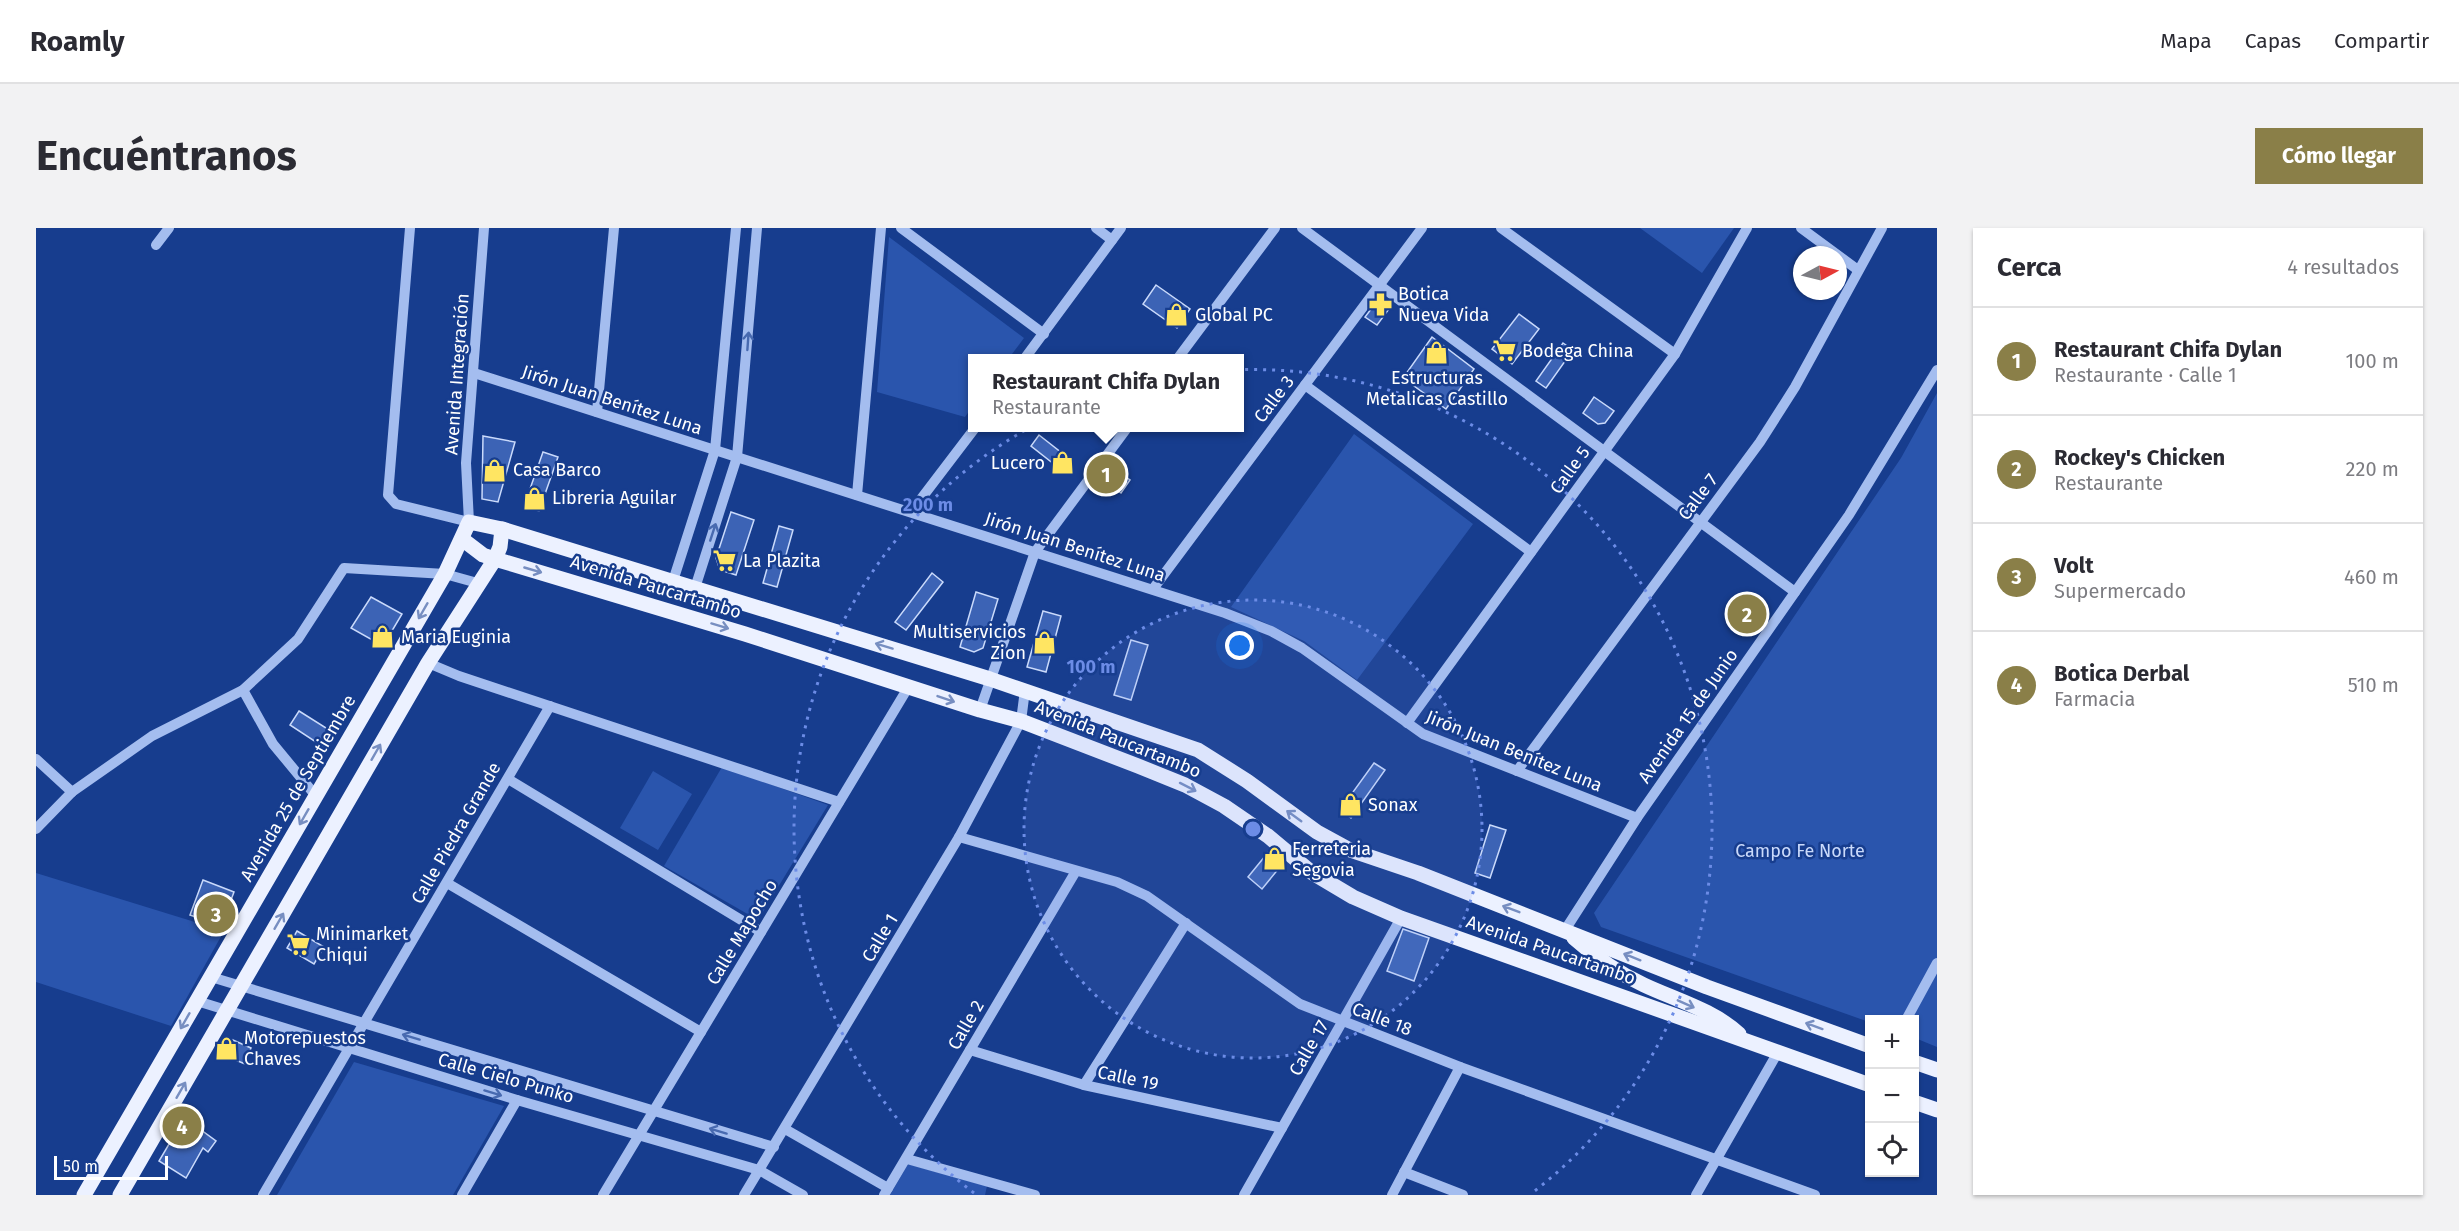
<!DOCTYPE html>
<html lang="es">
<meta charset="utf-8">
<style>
:root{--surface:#fff;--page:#f2f2f3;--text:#2b2b33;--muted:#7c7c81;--line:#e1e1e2;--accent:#8a7f48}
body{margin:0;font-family:"Fira Sans",sans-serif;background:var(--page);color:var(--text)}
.controls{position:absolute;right:18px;bottom:18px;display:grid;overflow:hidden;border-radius:0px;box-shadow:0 2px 4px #0004}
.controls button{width:54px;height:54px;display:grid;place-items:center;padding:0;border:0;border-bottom:2px solid var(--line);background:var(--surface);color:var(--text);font:30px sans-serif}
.compass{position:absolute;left:1757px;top:18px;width:54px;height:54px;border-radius:50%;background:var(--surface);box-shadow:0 2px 4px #0004;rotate:83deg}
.scale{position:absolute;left:18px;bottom:15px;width:114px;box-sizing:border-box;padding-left:6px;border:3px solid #fff;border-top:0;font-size:16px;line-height:21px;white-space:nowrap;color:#fff;-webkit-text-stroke:4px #173d8e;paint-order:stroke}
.you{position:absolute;left:1204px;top:418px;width:21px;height:21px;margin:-15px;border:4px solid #fff;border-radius:50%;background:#1a73e8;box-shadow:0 0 0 9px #1a73e833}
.badge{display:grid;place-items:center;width:39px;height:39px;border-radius:50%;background:var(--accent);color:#fff;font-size:20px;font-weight:700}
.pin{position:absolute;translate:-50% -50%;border:3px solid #fff;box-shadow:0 2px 6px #0006}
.popup{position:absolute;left:932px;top:126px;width:276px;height:78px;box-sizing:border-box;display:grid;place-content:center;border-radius:0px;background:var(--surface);filter:drop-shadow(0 2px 4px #0005);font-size:20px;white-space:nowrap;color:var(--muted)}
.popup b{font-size:22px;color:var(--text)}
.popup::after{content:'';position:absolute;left:50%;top:100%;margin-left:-12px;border:12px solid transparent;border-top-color:var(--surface)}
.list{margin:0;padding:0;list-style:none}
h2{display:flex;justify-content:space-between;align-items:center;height:78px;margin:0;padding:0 24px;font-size:26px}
h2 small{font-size:20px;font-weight:400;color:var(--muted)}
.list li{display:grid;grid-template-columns:39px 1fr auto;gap:18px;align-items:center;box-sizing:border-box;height:108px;padding:0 24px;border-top:2px solid var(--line)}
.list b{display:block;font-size:22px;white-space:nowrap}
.list p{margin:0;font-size:20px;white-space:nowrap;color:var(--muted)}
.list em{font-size:20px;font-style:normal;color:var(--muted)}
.icon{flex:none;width:33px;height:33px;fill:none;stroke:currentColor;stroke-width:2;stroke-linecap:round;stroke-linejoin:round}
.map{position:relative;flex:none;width:1901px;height:967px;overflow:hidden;border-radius:0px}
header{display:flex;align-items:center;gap:36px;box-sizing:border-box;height:84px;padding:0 30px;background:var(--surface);border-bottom:2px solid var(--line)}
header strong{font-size:28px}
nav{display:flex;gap:33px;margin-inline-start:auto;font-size:21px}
.intro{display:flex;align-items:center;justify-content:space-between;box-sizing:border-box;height:144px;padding:0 36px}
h1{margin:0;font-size:42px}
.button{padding:15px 27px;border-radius:0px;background:var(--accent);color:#fff;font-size:21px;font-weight:700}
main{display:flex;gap:36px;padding:0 36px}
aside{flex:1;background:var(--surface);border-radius:0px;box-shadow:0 2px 4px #0004}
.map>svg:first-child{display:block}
.green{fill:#2a55ad}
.building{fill:#3c63b5;stroke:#cadafb;stroke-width:1.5}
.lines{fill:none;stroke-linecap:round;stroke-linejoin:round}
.minor{stroke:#a4bdef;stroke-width:10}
.major{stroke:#ecf1ff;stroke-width:15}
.oneway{stroke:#486ab0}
.oneway2{stroke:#778ec1}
.ring{fill:none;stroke:#6c8ce6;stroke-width:3;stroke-dasharray:3 6}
.labels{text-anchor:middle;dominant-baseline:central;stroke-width:5;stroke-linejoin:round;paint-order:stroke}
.poi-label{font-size:18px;fill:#fff;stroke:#173d8e;text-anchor:start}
.street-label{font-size:18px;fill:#fff;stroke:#173d8e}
.park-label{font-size:18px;fill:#cadafb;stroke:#173d8e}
.centre{fill:#6c8ce6;stroke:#173d8e;stroke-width:3}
.ring-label{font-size:18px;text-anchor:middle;font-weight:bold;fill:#6c8ce6;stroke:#173d8e;stroke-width:5;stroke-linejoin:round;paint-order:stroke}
</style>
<header>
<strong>Roamly</strong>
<nav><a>Mapa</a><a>Capas</a><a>Compartir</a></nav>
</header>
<div class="intro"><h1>Encuéntranos</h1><a class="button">Cómo llegar</a></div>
<main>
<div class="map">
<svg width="1901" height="967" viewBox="0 0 1901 967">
<rect width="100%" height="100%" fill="#173d8e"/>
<g class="green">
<polygon points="1604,0 1698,0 1666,45"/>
<polygon points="853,9 988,110 973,130 936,130 936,179 929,189 841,164"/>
<polygon points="1901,165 1901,819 1879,810 1878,792 1834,792 1833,794 1565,699 1558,685 1865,230"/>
<polygon points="1318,206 1437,296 1321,452 1268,413 1195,379"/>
<polygon points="686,539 792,577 722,692 628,638"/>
<polygon points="617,543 656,566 622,622 584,600"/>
<polygon points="0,645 188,703 135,798 0,754"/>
<polygon points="318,834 468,878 417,967 241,967"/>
<polygon points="872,936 951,958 949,967 854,967"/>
</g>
<g class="building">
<polygon points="1120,57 1154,81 1141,100 1107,76"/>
<polygon points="1345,68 1356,77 1341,97 1329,89"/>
<polygon points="1483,86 1503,101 1476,136 1456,121"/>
<polygon points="1396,109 1438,141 1410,181 1367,150"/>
<polygon points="1527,115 1537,122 1510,160 1500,153"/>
<polygon points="1558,169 1578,183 1569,195 1562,196 1547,185"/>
<polygon points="1003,207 1036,233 1028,244 995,218"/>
<polygon points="447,208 479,214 462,274 446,271"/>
<polygon points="507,224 522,229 503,283 488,278"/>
<polygon points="1073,237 1094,252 1085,265 1064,249"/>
<polygon points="695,284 718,292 700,347 684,342 680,330"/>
<polygon points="743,298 757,302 741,359 727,355"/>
<polygon points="896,345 907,354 870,402 859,394"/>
<polygon points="940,364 962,371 947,420 938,424 924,419"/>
<polygon points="1703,367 1722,381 1712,394 1694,381"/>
<polygon points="335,369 366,386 347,418 315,400"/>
<polygon points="1007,383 1025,388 1010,444 991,439"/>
<polygon points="1095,412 1112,417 1095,472 1078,467"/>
<polygon points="263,483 298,505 289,520 254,497"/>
<polygon points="1338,535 1349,542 1315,590 1304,582"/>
<polygon points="1454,597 1470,602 1454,650 1439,645"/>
<polygon points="1234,622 1248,634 1226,661 1212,649"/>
<polygon points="167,652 198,664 187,693 174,694 154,687"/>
<polygon points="1367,701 1393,710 1378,753 1351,743"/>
<polygon points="261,703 288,719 278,736 251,720"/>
<polygon points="190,809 215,820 209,836 183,825"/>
<polygon points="146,888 180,913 172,924 167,920 150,950 123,933 142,901 138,898"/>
</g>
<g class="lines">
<g class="minor">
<polyline points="374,0 352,267 360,276 433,294 430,235 448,0"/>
<polyline points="865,0 1008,106"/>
<polyline points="1060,0 1076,12"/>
<polyline points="1266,0 1759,364"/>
<polyline points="1465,0 1639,126"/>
<polyline points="1765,0 1822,42"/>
<polyline points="120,17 133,0"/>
<polyline points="989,130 1085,0"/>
<polyline points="1142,130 1239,0"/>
<polyline points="438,145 1189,385 1235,403 1266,420 1387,506 1601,590"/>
<polyline points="1269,157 1495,324"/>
<polyline points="561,184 578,0"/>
<polyline points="821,267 845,0"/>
<polyline points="875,284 939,200"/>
<polyline points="637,353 679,222 700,0"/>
<polyline points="659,360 701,229 721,0"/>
<polyline points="1117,361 1386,0"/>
<polyline points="392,435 423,448 803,574"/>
<polyline points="207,462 237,516 280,568"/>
<polyline points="944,482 999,324 1091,200"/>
<polyline points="1371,495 1639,126 1711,0"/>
<polyline points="0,531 36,564"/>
<polyline points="1481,543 1724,214 1759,159 1846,0"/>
<polyline points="472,551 725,704"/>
<polyline points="0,601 36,564 116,508 207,462 262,411 308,340 409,346 445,356"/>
<polyline points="923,609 1081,654 1111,668 1264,776 1424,839 1779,967"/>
<polyline points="411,655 665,804"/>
<polyline points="1529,702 1601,590 1813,287 1901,142"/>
<polyline points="175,749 738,919"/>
<polyline points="161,773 481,872 723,942 767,967"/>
<polyline points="1870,792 1901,735"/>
<polyline points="934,822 1048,857 1246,900"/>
<polyline points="1048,857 1150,695"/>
<polyline points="749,901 852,960"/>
<polyline points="871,931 999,967"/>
<polyline points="1368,944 1427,967"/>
<polyline points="227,967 514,478"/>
<polyline points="426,967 481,872"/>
<polyline points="567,967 873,458"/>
<polyline points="708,967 923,609 985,493 989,462"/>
<polyline points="848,967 1040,643"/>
<polyline points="1208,967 1365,690"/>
<polyline points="1356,967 1424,839"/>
<polyline points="1660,967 1742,824"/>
</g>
<g class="major">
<polyline points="426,311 447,327 459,331 709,406 944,482 985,493 1102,538 1149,557 1188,578 1232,608 1275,644 1317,669 1365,690 1834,857"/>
<path d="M1538,710C1558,728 1584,746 1608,757C1640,772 1677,782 1703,806"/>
<polyline points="1878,834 1901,842"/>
<polyline points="1878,874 1901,882"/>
<polyline points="48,967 409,346 433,294 466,301 954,451 1162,522 1211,553 1281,604 1314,622 1382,645 1671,759 1834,818"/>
<polyline points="84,967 392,435 459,331 464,319 466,301"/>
</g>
</g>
<defs><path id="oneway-shaft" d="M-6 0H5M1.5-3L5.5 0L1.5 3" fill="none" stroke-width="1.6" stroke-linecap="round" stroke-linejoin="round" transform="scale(1.5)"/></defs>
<g class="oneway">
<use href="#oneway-shaft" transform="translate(712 113) rotate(-86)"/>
<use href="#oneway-shaft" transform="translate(677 304) rotate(-72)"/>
<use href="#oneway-shaft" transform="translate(375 809) rotate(-163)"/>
<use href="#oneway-shaft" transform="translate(457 865) rotate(17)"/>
<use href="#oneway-shaft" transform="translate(682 903) rotate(-163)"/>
</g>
<g class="oneway2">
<use href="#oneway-shaft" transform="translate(497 342) rotate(16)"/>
<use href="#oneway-shaft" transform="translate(387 383) rotate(120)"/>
<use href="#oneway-shaft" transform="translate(684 398) rotate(17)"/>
<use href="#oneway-shaft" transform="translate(848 418) rotate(-163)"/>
<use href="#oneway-shaft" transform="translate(910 471) rotate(19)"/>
<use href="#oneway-shaft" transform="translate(340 524) rotate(-60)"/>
<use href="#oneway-shaft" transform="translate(1152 559) rotate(27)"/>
<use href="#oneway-shaft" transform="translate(1258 588) rotate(-144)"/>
<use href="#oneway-shaft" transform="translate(268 589) rotate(120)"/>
<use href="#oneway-shaft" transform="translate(1475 681) rotate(-159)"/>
<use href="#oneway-shaft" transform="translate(243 693) rotate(-60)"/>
<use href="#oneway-shaft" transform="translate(1596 729) rotate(-158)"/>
<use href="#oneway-shaft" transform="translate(1650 776) rotate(24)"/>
<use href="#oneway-shaft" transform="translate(149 793) rotate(120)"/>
<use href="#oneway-shaft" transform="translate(1778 798) rotate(-160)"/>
<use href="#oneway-shaft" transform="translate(145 862) rotate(-60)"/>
</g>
<circle cx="1217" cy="601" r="229" fill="#6c8ce6" fill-opacity=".12"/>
<g class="ring">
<circle cx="1217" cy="601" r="229"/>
<path d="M938 965A459 459 0 1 1 1496 965"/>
</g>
<defs>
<symbol id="pharmacy-bare" viewBox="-9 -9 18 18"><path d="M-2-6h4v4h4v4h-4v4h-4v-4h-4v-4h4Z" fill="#ffe562" stroke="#173d8e" stroke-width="2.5" paint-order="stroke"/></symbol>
<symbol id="shop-bare" viewBox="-9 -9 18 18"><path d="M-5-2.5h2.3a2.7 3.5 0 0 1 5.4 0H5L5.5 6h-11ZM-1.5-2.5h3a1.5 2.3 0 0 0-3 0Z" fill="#ffe562" stroke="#173d8e" stroke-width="2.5" paint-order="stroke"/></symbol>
<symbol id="supermarket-bare" viewBox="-9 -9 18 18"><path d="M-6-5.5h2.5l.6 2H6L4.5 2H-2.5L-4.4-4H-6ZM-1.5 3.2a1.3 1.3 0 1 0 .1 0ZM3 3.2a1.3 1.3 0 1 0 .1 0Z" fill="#ffe562" stroke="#173d8e" stroke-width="2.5" paint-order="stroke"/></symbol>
</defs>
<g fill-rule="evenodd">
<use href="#pharmacy-bare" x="1328" y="60" width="33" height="33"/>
<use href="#shop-bare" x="1124" y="70" width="33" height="33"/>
<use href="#supermarket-bare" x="1452" y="106" width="33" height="33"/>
<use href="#shop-bare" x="1384" y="108" width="33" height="33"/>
<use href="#shop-bare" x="1010" y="218" width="33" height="33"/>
<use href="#shop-bare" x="442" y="226" width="33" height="33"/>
<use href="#shop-bare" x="482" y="254" width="33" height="33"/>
<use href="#supermarket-bare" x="672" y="316" width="33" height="33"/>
<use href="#shop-bare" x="330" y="392" width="33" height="33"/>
<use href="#shop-bare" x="992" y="398" width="33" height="33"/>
<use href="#shop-bare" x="1298" y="560" width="33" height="33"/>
<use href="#shop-bare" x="1222" y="614" width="33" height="33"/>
<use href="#supermarket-bare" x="246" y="700" width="33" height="33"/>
<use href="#shop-bare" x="174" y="804" width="33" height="33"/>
</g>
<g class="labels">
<g class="poi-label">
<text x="1362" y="66">Botica<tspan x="1362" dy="21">Nueva Vida</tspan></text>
<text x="1159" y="87">Global PC</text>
<text x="1486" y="123">Bodega China</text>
<text x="1401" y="150" text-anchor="middle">Estructuras<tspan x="1401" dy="21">Metalicas Castillo</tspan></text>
<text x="1009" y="235" text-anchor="end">Lucero</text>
<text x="477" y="242">Casa Barco</text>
<text x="516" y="270">Libreria Aguilar</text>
<text x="707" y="333">La Plazita</text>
<text x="990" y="404" text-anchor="end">Multiservicios<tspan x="990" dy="21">Zion</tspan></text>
<text x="365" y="409">Maria Euginia</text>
<text x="1332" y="577">Sonax</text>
<text x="1256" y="621">Ferreteria<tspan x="1256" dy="21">Segovia</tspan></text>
<text x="280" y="706">Minimarket<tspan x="280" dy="21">Chiqui</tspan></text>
<text x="208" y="810">Motorepuestos<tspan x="208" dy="21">Chaves</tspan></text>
</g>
<g class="street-label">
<text transform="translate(421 146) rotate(-86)">Avenida Integración</text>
<text transform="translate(1238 171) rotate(-53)">Calle 3</text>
<text transform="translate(576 172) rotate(18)">Jirón Juan Benítez Luna</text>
<text transform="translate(1534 242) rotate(-54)">Calle 5</text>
<text transform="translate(1662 269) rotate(-53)">Calle 7</text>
<text transform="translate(1039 319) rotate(18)">Jirón Juan Benítez Luna</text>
<text transform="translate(620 359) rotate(17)">Avenida Paucartambo</text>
<text transform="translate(1652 488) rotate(-55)">Avenida 15 de Junio</text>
<text transform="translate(1082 511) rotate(22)">Avenida Paucartambo</text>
<text transform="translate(1478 523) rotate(22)">Jirón Juan Benítez Luna</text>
<text transform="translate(262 560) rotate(-60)">Avenida 25 de Septiembre</text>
<text transform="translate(420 605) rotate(-60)">Calle Piedra Grande</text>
<text transform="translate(706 704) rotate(-59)">Calle Mapocho</text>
<text transform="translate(844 710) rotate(-59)">Calle 1</text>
<text transform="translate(1515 722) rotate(19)">Avenida Paucartambo</text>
<text transform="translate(1346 791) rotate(21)">Calle 18</text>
<text transform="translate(930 797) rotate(-60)">Calle 2</text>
<text transform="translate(1273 820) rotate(-60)">Calle 17</text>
<text transform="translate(470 850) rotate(16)">Calle Cielo Punko</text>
<text transform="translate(1092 850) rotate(12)">Calle 19</text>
</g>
<g class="park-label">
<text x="1764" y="623">Campo Fe Norte</text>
</g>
</g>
<circle cx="1217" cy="601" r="9" class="centre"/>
<g class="ring-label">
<text x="892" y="283">200 m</text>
<text x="1055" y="445">100 m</text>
</g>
</svg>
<div class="controls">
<button>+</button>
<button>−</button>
<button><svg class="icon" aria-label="locate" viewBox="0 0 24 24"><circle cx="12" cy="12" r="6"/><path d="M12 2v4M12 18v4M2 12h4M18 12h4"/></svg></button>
</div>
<svg class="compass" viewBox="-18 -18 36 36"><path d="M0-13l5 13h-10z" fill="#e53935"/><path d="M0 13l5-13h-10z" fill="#7c7c81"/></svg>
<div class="scale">50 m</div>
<div class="you"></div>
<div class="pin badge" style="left:1070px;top:246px">1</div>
<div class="popup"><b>Restaurant Chifa Dylan</b>Restaurante</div>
<div class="pin badge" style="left:1711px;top:386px">2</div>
<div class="pin badge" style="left:180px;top:686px">3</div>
<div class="pin badge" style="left:146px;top:898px">4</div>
</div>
<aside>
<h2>Cerca<small>4 resultados</small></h2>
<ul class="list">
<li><span class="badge">1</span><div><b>Restaurant Chifa Dylan</b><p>Restaurante · Calle 1</p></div><em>100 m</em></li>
<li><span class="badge">2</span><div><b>Rockey's Chicken</b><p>Restaurante</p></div><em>220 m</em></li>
<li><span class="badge">3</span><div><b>Volt</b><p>Supermercado</p></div><em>460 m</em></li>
<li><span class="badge">4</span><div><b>Botica Derbal</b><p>Farmacia</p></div><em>510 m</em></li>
</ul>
</aside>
</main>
